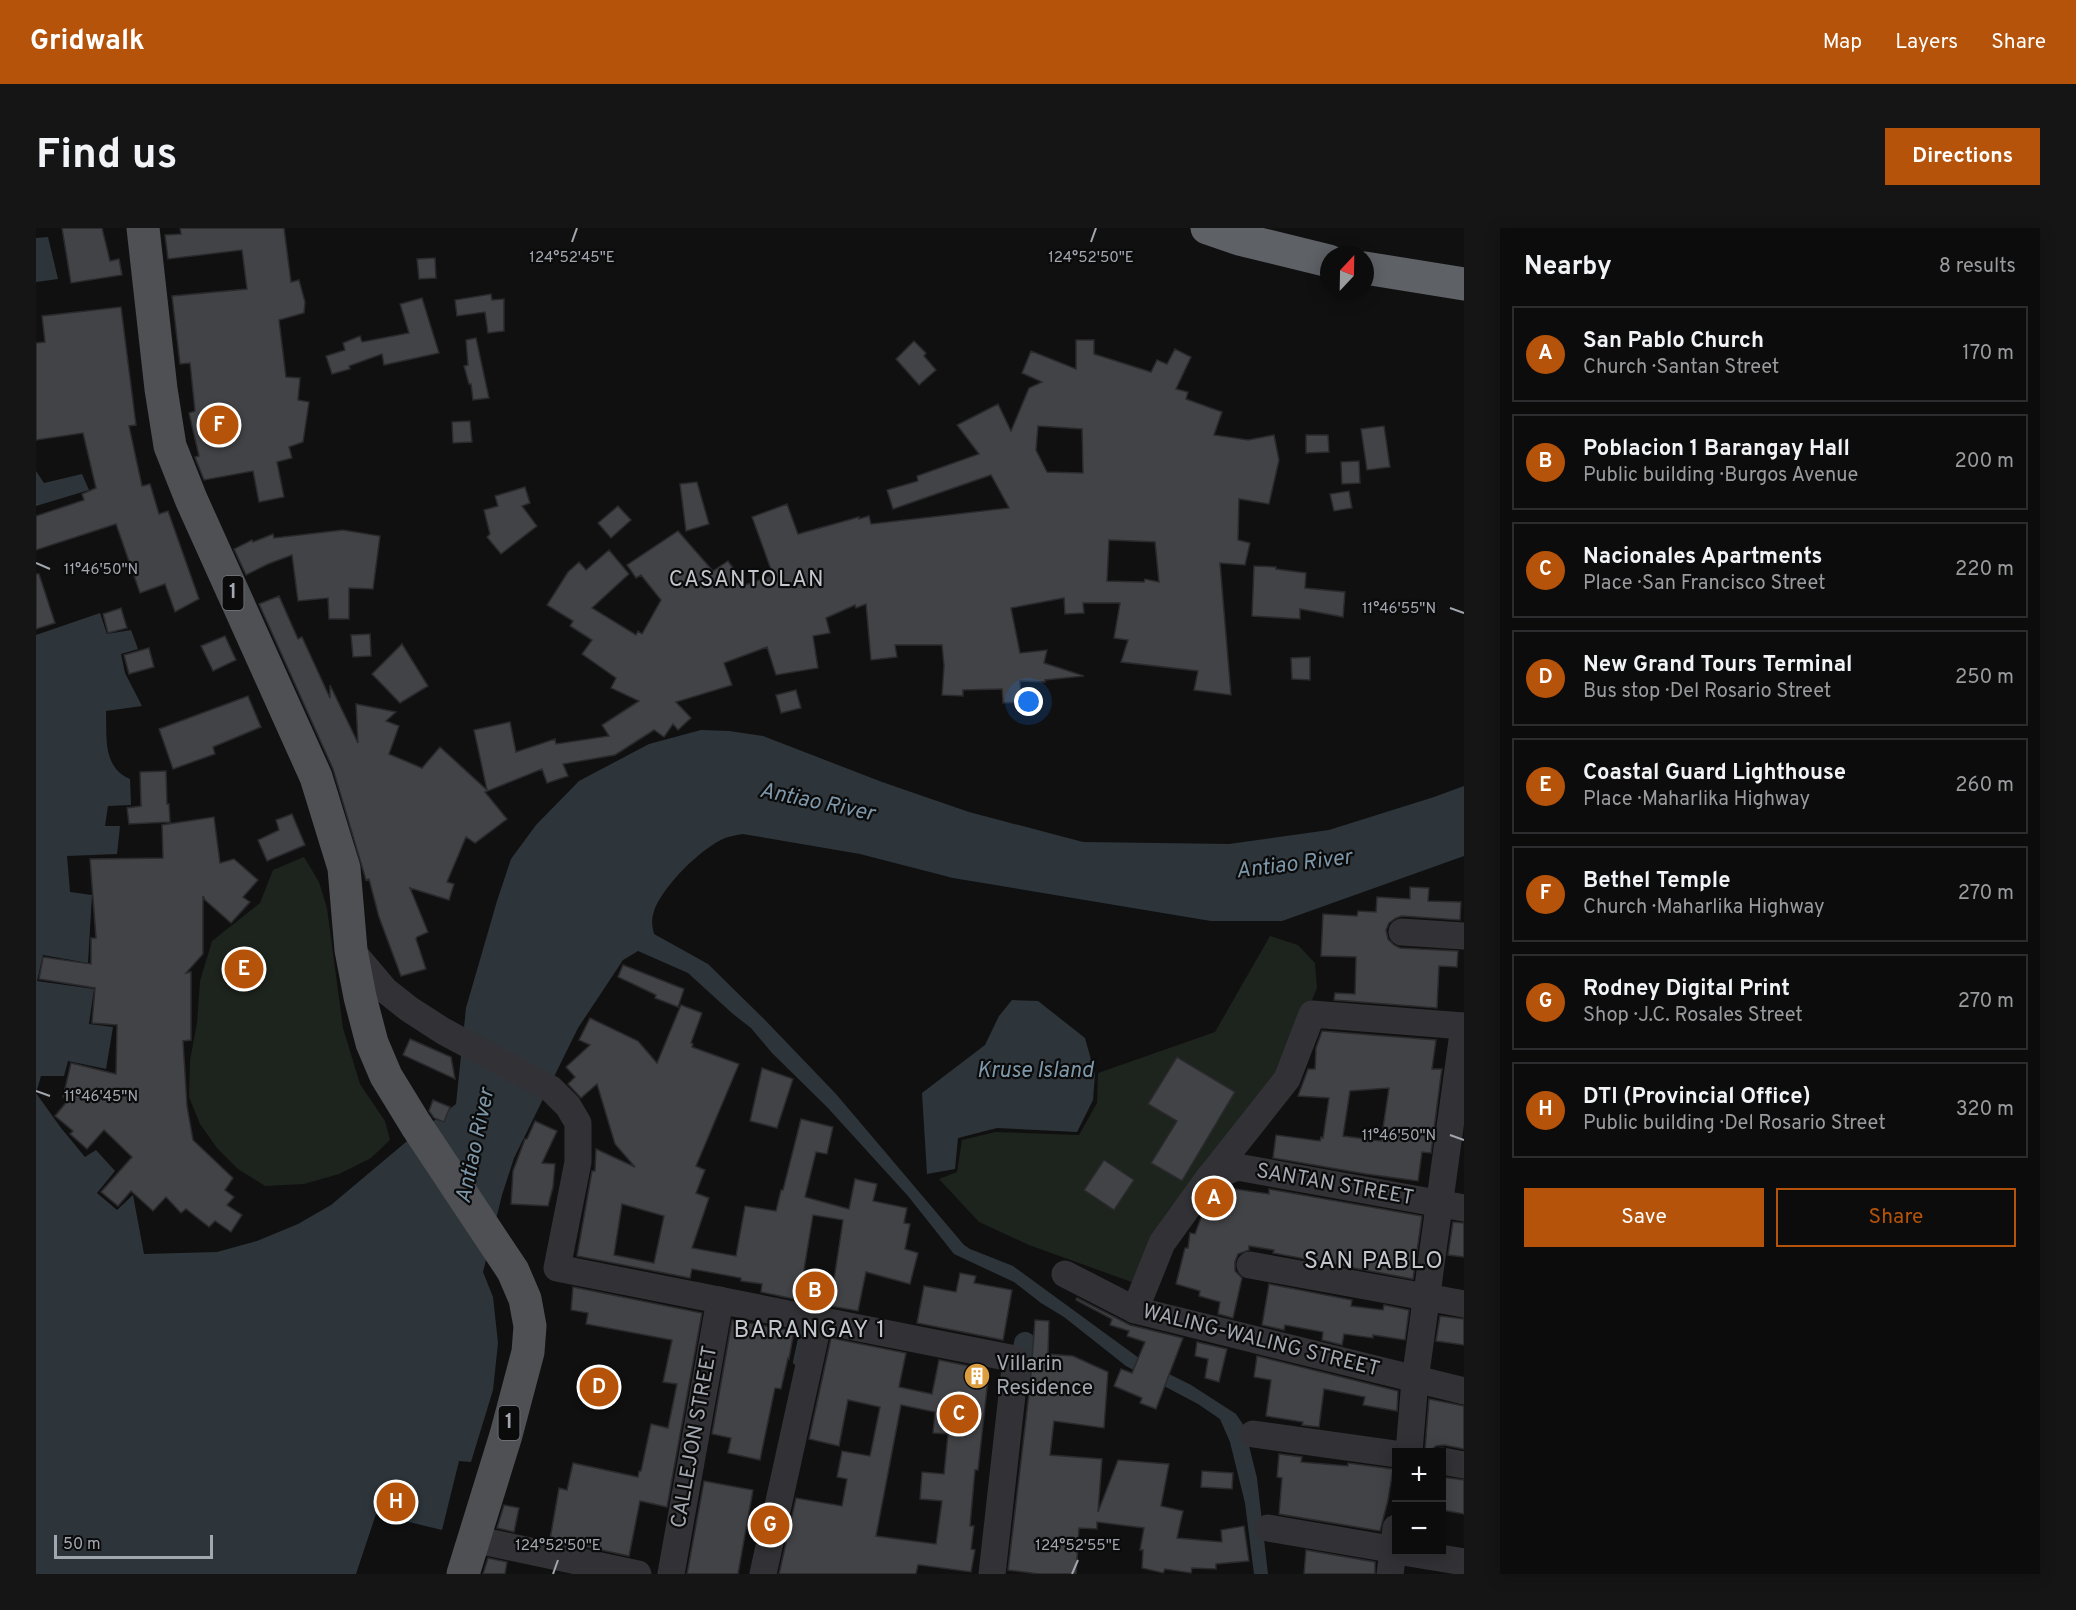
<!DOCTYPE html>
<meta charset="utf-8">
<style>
:root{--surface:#0c0c0d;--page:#151516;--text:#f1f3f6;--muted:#9a9b9d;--line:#2c2c2e;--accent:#b45309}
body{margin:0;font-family:Overpass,sans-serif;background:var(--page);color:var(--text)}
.controls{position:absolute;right:18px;bottom:18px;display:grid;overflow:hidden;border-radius:0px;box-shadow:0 3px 15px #0003}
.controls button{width:54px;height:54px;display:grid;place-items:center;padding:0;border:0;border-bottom:2px solid var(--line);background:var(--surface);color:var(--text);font:30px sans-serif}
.compass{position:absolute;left:1284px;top:18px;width:54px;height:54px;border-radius:50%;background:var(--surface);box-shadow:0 3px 15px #0003;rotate:22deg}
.scale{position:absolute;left:18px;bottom:15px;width:159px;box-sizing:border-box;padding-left:6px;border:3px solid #a3a8b0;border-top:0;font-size:16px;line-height:21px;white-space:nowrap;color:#a3a8b0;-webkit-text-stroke:4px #0b0b0c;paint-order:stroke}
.you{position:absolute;left:993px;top:474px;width:21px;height:21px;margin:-15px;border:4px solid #fff;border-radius:50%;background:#1a73e8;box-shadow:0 0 0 9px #1a73e833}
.badge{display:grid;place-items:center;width:39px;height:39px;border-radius:50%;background:var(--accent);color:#fff;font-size:20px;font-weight:700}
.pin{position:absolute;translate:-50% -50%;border:3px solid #fff;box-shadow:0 2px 6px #0006}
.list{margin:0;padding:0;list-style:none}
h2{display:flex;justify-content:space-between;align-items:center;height:78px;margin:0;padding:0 24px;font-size:26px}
h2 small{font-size:20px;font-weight:400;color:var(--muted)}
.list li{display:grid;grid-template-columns:39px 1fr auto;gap:18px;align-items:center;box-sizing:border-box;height:96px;margin:0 12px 12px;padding:0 12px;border:2px solid var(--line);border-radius:0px}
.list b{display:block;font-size:22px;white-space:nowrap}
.list p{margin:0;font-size:20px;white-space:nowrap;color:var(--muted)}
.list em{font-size:20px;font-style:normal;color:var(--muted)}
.actions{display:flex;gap:12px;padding:18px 24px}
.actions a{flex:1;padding:14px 0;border:2px solid var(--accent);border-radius:0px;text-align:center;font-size:21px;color:var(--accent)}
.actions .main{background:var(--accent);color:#fff}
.map{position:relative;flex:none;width:1428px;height:1346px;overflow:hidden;border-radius:0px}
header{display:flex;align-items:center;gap:36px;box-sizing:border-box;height:84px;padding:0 30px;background:var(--accent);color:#fff}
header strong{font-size:28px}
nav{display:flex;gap:33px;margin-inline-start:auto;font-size:21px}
.intro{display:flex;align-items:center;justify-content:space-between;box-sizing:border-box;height:144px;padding:0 36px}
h1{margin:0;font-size:42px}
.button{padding:15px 27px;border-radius:0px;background:var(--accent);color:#fff;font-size:21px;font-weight:700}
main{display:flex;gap:36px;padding:0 36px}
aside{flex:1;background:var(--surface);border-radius:0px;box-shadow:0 3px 15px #0003}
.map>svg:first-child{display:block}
.green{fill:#1d231d;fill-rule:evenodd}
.water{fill:#2d353a}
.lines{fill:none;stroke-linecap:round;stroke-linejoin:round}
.stream{stroke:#2d353a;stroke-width:6}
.canal{stroke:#2d353a;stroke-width:22}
.building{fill:#424346;stroke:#2a2a2d;stroke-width:1.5;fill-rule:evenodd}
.minor{stroke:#323236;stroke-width:27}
.major{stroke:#4e5054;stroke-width:33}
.highway{stroke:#5e6166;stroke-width:33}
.ticks{fill:none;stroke:#a3a8b0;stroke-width:2}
.labels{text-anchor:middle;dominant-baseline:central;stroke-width:4.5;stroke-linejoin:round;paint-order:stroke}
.shield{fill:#0b0b0c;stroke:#75797f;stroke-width:1.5}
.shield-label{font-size:20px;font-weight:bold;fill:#a3a8b0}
.street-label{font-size:21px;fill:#a3a8b0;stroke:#0b0b0c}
.poi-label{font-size:21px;fill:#a3a8b0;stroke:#0b0b0c;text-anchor:start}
.neighbourhood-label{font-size:22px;letter-spacing:1.5px;fill:#c3c6cd;stroke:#0b0b0c}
.water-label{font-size:22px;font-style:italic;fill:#7d96a8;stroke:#0b0b0c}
.quarter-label{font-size:24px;letter-spacing:1.5px;fill:#c3c6cd;stroke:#0b0b0c}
.ticks-label{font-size:15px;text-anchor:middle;fill:#a3a8b0;stroke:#0b0b0c;stroke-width:4.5;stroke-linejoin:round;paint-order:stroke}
</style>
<header>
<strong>Gridwalk</strong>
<nav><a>Map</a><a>Layers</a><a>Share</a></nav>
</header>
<div class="intro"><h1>Find us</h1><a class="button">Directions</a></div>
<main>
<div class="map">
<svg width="1428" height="1346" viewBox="0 0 1428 1346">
<rect width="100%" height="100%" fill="#101011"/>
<g class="green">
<path d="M268,629L283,654L291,680L307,800L324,856L349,893L354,912L335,930L303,946L268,956L229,958L202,941L181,920L164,896L153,869L154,832L161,795L164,753L176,713L224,675L237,642ZM209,729L216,733L220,740L217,747L207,752L200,749L196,739L202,731Z"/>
<polygon points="1234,708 1262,717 1279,735 1281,760 1245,848 1101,1056 993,1017 943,994 903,951 921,944 926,912 959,904 1043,907 1061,875 1062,845 1179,804"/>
</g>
<g class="water">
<polygon points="12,9 22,51 0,54 0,10"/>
<polygon points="0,243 8,255 46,246 53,262 0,278"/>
<path d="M64,385L71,406L95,402L102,421L85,426L89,445L106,478L70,483C71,509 66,539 94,551L95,577L72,578L69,598H84L81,626L31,628L34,664L56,667L52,735L7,727L1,753L58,761L53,796L77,799L70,841L32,833L28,848H5L0,865L25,900L49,929L60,922L79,943L61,965L81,982L97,967L108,1026L181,1024L221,1013L262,996L295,977L370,914L420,876L430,780L461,673L475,631L500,597L543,553L613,516L665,502L693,503L727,508L846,554L933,584L1047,614L1193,616L1293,602L1398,569L1428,558V628L1246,693H1175L917,650L824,626L707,606C701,607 694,608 689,610C665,620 626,659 618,683C615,692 616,698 618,706L672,736L729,792L800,866L928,1017L934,1021L977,1038L1107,1133L1155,1157L1200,1186L1208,1198L1221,1250L1232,1346H1218L1209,1275L1194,1214L1184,1191L1162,1176L1090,1138L1028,1089L1005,1075L978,1054L918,1026L872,968L791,879L736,825L715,800L697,786L652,745L602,723L587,732L542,800L478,930L466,967L447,1044L457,1069L462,1115L457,1162L435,1234L423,1233L406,1302L340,1286L320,1346H0V407Z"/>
<polygon points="976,772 1002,773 1049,810 1059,846 1057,872 1041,904 961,900 922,910 919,941 891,946 886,865 949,817 963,788"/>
</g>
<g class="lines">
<polyline class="stream" points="760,1134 768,1097"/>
<polyline class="canal" points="984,1151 989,1115"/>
</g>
<g class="building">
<polygon points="26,0 66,0 74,33 83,31 86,47 35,55"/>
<polygon points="144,0 248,0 255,54 263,52 269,74 268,85 243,92 250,149 264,150 262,172 273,174 267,214 253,219 256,230 241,234 248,269 223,274 217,243 168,252 160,232 159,229 163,228 153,185 159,183 154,135 144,136 136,68 211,61 206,22 132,31 129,7 145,6"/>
<polygon points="399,30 400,50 383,51 381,31"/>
<polygon points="455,66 456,72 468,71 468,103 452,105 449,84 421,88 419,72"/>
<polygon points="386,70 403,125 348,137 346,126 313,138 314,141 296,146 290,128 309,122 307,115 324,108 326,114 373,105 364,76"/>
<polygon points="85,79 100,197 93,198 106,258 114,256 123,286 132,283 163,371 139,384 129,356 104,365 80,296 0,322 0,288 48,272 46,266 60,260 47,205 0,212 0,115 9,114 6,88"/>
<polygon points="440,110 453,170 437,172 435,156 433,156 428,138 432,137 430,112"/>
<path d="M1040,112H1058V126L1115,144L1121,132L1131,136L1139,121L1155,129L1140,161L1152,164L1150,171L1186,184L1178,207L1212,212L1238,207L1243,232L1233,276L1203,271L1202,312L1214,315L1209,337L1184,335L1195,467L1158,462L1162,443L1085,434L1092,412L1078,410L1084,375H1047L1048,385L1029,386L1028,370L975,380L984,425L1011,422L1008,435L1048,448L1009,452V454L984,453L985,474L967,475L966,461L927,462V468L906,467L908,438L906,417H859L861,429L835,432L830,376L820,380L819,377L790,390L794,405L777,408L782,440L740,447L731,419L688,435L696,457L640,474L655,490L642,502L637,496L628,509L618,502L579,527L527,536L532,548L511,555L506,541L449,564L471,591L439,615L430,609L411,654L418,656L413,672L374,660L392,704L381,709L380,711L390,741L365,748L343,689L333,651L330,652L297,541L223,376L243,368L262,411L266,409L294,470V457L322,515L320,476L360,484L350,493L363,498L353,526L386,540L404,519L451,562L438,502L474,494L480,524L519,511L520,516L573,508L566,497L603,473L575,460L580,450L546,426L556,412L534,398L537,393L511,377L532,344L543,334L550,342L573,322L593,346L556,380L600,407L602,403L606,406L625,372L605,347L600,350L591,337L642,303L677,343L692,333L709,357L737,347L716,289L751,276L762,306L823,289V291L833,288L835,296L973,280L955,247L857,281L851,262L882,253L881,248L943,226L921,197L962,176L975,203L993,160L1006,154L986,145L995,123L1040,141ZM1002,198L1046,201L1047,245L1011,244L1000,222ZM1073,312L1119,314L1123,354L1109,351L1108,354L1071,353Z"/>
<polygon points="878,113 890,125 888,128 900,142 883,157 860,131"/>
<polygon points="434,193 436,214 417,215 416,194"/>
<polygon points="1348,198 1354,239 1331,242 1325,201"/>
<polygon points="1270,207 1292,207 1293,224 1270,225"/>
<polygon points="1323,233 1324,255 1306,256 1305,234"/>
<polygon points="661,254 673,296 650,303 644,256"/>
<polygon points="489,259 494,275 486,278 501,298 465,326 451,309 454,306 448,282 462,278 459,268"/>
<polygon points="1313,263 1316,280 1298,283 1294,266"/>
<polygon points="582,278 595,292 575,310 562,295"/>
<polygon points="307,302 344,308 337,361 313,360 313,391 293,391 292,370 262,373 256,327 232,336 210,347 198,321 216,312 217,314 237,306 238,310"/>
<polygon points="1218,338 1240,339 1240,341 1270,345 1269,360 1309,364 1307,389 1264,381 1264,391 1216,388"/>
<polygon points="0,346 3,346 19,395 0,401"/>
<polygon points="85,380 91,400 72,405 67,386"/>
<polygon points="334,406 335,428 317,429 315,407"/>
<polygon points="189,408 200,432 177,443 165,418"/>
<polygon points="366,416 392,458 364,475 336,446"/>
<polygon points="113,420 118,439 93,446 88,427"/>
<polygon points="1274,429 1274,452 1256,451 1255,430"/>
<polygon points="760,462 765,480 745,485 740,467"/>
<polygon points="212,468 225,499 177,519 179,526 137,541 123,501"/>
<polygon points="130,543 131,576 133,576 134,594 93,596 91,580 105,578 104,544"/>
<polygon points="256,586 269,617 231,633 222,612 243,602 240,592"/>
<polygon points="178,589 184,635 198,631 222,652 207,669 214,674 195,695 169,672 167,668 167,726 150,745 155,744 155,812 147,813 151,878 157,912 197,950 189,962 198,969 191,977 206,987 195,1004 179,993 173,999 150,981 145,985 130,969 117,983 95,963 82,978 65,964 96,929 68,902 51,921 34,906 37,903 19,888 33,871 27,869 35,835 80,846 81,797 56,795 59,760 3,751 7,729 55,736 55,710 60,710 54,631 127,630 126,597"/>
<polygon points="1374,659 1393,660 1392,673 1425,674 1424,692 1366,688 1360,690 1353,695 1350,702 1352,711 1358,717 1364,720 1422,723 1421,739 1403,738 1401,780 1298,772 1299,765 1319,766 1320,729 1285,728 1287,686 1321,688 1322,683 1340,684 1341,669 1374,671"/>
<polygon points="209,731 215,734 217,743 213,749 207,750 201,748 198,741 199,733"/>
<polygon points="587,737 648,761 642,779 619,770 620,767 582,749"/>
<path d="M645,777L666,785L655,815L657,816L656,819L703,836L660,938L669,942L660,965L673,970L656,1020L700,1028L709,978L740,983L745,962H747L765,891L797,899L791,926L780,924L769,969L813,981L819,951L841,956L837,973L871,980L868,995L874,996L869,1021L882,1025L874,1056L830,1044L822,1083L794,1078L807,992L777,987L763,1072L725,1064L726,1056L705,1053V1050L656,1041L654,1050L541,1028L556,943H559L560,921L599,939L579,916L561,856L545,870L532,856L539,849L530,839L554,817L543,812L554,790L602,813L621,835ZM586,976L628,988L618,1035L578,1027Z"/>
<path d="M1286,803L1400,812L1396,841H1406L1405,847L1395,925L1386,924L1382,953L1330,946L1237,930L1240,907L1284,913L1285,909L1287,910L1293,870L1262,868L1272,841H1279L1280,820ZM1353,860L1345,913L1307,908L1314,863Z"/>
<polygon points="374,811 415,829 419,851 367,827"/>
<polygon points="1141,829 1199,864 1146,953 1115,935 1141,893 1112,876"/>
<polygon points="726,840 757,851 741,900 714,893"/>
<polygon points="397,872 414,879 408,894 398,890 393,883"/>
<polygon points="499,893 521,903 506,935 519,936 517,959 512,978 475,976 477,943 489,911 491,911"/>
<polygon points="1068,932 1098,952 1078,982 1048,962"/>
<polygon points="1192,960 1233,966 1233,961 1386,988 1377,1051 1237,1025 1238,1022 1213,1018 1213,1022 1202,1026 1199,1034 1199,1043 1206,1050 1197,1090 1182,1086 1184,1074 1163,1068 1164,1063 1140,1056 1149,1020 1152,1020 1154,1005 1159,1006 1166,987 1182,964"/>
<polygon points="1417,994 1428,995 1428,1029 1412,1027"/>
<polygon points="924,1045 940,1048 938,1055 976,1062 967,1112 881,1095 888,1058 920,1064"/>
<polygon points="1233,1056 1316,1072 1315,1078 1347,1082 1348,1077 1373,1082 1369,1112 1337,1107 1337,1110 1308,1106 1306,1117 1286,1112 1287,1104 1249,1097 1248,1102 1226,1097"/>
<polygon points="537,1059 666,1085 631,1279 604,1273 593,1328 514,1311 523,1260 531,1262 537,1235 602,1249 603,1243 605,1243 615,1196 632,1200 641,1156 627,1154 636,1112 550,1096 552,1085 535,1082"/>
<polygon points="1041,1070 1094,1097 1147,1110 1120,1181 1104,1175 1106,1170 1078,1158 1085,1141 1096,1145 1109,1114 1091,1108 1093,1103 1074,1097 1076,1091 1040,1072"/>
<polygon points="1404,1088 1428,1091 1428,1117 1400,1113"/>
<polygon points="696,1092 758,1103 753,1131 752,1130 745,1161 739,1160 724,1232 692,1225 695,1210 676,1206"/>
<polygon points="999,1092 1013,1093 1012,1126 1037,1128 1072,1144 1068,1200 1018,1193 1014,1227 1066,1231 1062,1284 1082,1232 1133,1236 1125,1278 1147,1283 1141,1310 1186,1314 1185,1302 1208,1298 1213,1333 1180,1336 1180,1341 1156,1340 1155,1345 1129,1341 1127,1345 1106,1340 1107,1322 1104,1322 1108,1300 1061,1294 1061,1301 1043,1300 1040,1346 1003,1346 972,1342 994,1157"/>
<path d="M795,1110L870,1125L863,1159L896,1166L903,1132L953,1142L942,1242H939L934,1298H938L935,1321L939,1322L935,1344L884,1337H882L880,1346H743L760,1270L806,1278L811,1251L801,1249L806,1223L834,1228L844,1179L812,1172L803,1218L773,1211ZM865,1177L899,1184L897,1205L912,1206L908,1246L886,1244L884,1271L906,1273L900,1316L840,1308Z"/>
<polygon points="1161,1114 1191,1121 1183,1154 1169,1150 1172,1131 1159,1128"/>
<polygon points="1221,1128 1362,1163 1361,1183 1327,1177 1329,1169 1288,1161 1283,1199 1266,1197 1267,1194 1230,1188 1235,1152 1218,1149"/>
<polygon points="1393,1171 1428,1178 1428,1221 1408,1217 1400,1218 1394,1223 1389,1222"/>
<polygon points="1243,1226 1266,1229 1265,1234 1312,1238 1312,1235 1357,1241 1352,1272 1344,1303 1243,1286 1246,1250 1241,1249"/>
<polygon points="1166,1243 1197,1245 1196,1261 1165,1259"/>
<polygon points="1406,1249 1428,1252 1428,1286 1406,1282"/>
<polygon points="668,1253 717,1262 702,1346 651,1346"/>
<polygon points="349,1255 378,1262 371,1292 342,1285"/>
<polygon points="468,1277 483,1280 478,1304 461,1300"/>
<polygon points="1270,1322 1339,1334 1339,1346 1268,1346"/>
<polygon points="452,1330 471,1334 469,1346 447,1346"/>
</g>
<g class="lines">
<g class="minor">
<polyline points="1366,704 1428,708"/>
<polyline points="315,722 349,762 373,781 407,803 515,861 532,878 542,895 542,934 521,1040 980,1131 956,1346"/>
<polyline points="1172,951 1201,939 1428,980"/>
<polyline points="1214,1037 1428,1076"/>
<polyline points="1029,1046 1099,1082 1428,1163"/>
<polyline points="1099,1082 1126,1015 1172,951 1251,851 1276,786 1428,798"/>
<polyline points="1217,1206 1360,1226"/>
<polyline points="1373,1224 1379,1152 1428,798"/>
<polyline points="1406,1233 1428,1237"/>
<polyline points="1232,1300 1360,1322"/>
<polyline points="437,1311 602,1346"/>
<polyline points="1367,1324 1428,1334"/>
<polyline points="635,1346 684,1072"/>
<polyline points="727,1346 783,1092"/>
<polyline points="1354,1346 1360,1300"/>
</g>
<polyline class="major" points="107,0 125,161 134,218 155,271 280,549 308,640 315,722 324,769 336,815 350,848 380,897 477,1043 489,1071 494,1098 492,1124 470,1207 427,1346"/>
<g class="highway">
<polyline points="1171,0 1203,11 1293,33"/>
<polyline points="1329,40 1428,56"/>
</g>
</g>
<path class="ticks" d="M536,14L541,0M1055,14L1060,0M0,335L14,341M1414,380L1428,385M0,863L14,868M1414,907L1428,912M517,1346L522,1332M1036,1346L1042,1332"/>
<defs>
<symbol id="building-disc" viewBox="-11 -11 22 22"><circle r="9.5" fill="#db9d3e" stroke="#0b0b0c"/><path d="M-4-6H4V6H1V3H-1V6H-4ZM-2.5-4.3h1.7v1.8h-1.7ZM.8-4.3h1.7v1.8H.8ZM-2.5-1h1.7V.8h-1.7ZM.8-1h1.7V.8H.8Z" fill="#fff"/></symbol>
</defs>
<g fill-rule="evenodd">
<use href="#building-disc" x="926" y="1133" width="30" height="30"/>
</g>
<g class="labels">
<g class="shield">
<rect x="186.5" y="348" width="21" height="34" rx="4.5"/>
<rect x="462.5" y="1178" width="21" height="34" rx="4.5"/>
</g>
<g class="shield-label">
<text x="197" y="365">1</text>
<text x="473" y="1195">1</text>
</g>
<g class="street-label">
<text transform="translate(1299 957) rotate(10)">SANTAN STREET</text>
<text transform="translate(1225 1113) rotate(14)">WALING-WALING STREET</text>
<text transform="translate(659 1209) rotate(-80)">CALLEJON STREET</text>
</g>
<g class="poi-label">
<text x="960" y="1136">Villarin<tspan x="960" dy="24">Residence</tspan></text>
</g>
<g class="neighbourhood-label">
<text x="711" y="352">CASANTOLAN</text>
</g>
<g class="water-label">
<text transform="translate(781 575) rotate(12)">Antiao River</text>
<text transform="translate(1258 637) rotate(-7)">Antiao River</text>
<text x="999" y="843">Kruse Island</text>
<text transform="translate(440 918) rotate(-78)">Antiao River</text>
</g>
<g class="quarter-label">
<text x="1338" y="1034">SAN PABLO</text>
<text x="774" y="1103">BARANGAY 1</text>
</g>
</g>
<g class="ticks-label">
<text x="536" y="34">124°52'45"E</text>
<text x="1055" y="34">124°52'50"E</text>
<text x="65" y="346">11°46'50"N</text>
<text x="1363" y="385">11°46'55"N</text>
<text x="65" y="873">11°46'45"N</text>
<text x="1363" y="912">11°46'50"N</text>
<text x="522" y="1322">124°52'50"E</text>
<text x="1042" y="1322">124°52'55"E</text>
</g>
</svg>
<div class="controls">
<button>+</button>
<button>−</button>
</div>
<svg class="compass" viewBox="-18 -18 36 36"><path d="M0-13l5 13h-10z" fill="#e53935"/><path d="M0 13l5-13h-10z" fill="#9a9b9d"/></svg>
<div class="scale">50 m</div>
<div class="you"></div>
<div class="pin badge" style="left:1178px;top:970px">A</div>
<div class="pin badge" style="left:779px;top:1063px">B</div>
<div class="pin badge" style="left:923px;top:1186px">C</div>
<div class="pin badge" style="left:563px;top:1159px">D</div>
<div class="pin badge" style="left:208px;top:741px">E</div>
<div class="pin badge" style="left:183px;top:197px">F</div>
<div class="pin badge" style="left:734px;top:1297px">G</div>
<div class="pin badge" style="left:360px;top:1274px">H</div>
</div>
<aside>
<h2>Nearby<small>8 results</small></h2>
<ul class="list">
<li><span class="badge">A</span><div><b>San Pablo Church</b><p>Church · Santan Street</p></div><em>170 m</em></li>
<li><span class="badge">B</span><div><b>Poblacion 1 Barangay Hall</b><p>Public building · Burgos Avenue</p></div><em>200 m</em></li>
<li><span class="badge">C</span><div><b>Nacionales Apartments</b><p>Place · San Francisco Street</p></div><em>220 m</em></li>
<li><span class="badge">D</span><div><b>New Grand Tours Terminal</b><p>Bus stop · Del Rosario Street</p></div><em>250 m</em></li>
<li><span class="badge">E</span><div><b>Coastal Guard Lighthouse</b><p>Place · Maharlika Highway</p></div><em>260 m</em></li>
<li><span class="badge">F</span><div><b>Bethel Temple</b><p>Church · Maharlika Highway</p></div><em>270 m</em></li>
<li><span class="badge">G</span><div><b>Rodney Digital Print</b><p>Shop · J.C. Rosales Street</p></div><em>270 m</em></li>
<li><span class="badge">H</span><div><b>DTI (Provincial Office)</b><p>Public building · Del Rosario Street</p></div><em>320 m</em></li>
</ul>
<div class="actions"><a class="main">Save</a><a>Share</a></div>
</aside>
</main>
